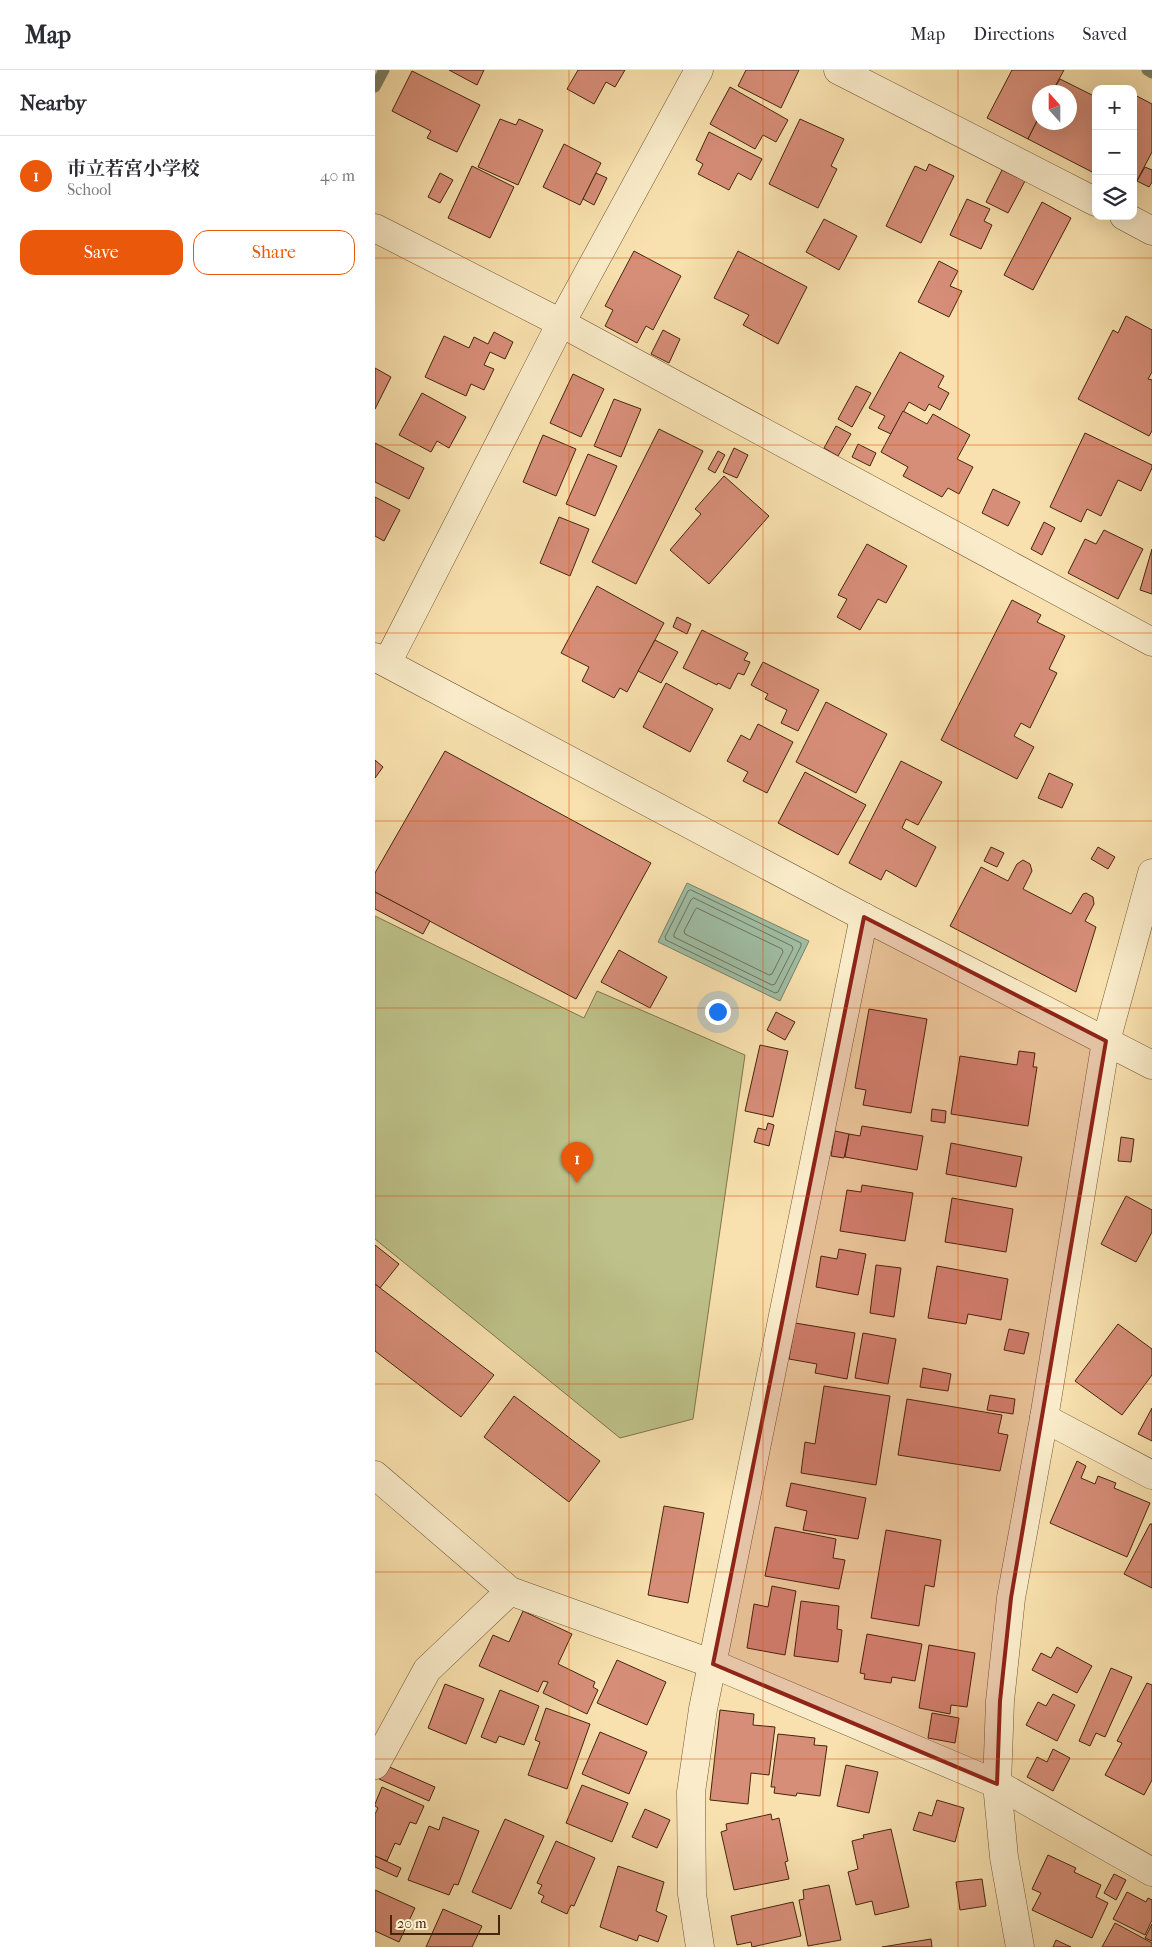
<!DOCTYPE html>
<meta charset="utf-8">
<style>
:root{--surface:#fff;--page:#f2f2f3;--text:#2b2b33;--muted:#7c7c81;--line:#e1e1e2;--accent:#ea580c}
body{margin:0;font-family:"IM FELL French Canon","Noto Serif JP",serif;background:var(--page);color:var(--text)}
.controls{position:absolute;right:15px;top:15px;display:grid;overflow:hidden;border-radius:10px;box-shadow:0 5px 20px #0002}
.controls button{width:45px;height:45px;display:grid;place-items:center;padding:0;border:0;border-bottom:1px solid var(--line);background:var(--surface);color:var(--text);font:25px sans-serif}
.compass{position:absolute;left:657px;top:15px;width:45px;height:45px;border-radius:50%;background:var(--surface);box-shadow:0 5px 20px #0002;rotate:339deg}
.scale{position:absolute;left:15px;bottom:12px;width:110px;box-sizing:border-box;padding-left:5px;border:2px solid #45260d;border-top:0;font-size:14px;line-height:18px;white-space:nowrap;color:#45260d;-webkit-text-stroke:4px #faecca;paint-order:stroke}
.you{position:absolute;left:342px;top:941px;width:18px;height:18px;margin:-12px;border:4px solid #fff;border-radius:50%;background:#1a73e8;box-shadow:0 0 0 8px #1a73e833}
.badge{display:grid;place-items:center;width:32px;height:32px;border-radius:50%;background:var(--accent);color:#fff;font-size:16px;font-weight:700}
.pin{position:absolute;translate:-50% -41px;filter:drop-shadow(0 1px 2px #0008)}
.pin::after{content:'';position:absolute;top:26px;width:18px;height:15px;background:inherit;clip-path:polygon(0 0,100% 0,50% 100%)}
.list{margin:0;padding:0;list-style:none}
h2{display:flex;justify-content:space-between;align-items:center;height:65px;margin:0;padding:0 20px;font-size:21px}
h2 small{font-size:16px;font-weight:400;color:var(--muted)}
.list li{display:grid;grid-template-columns:32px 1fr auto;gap:15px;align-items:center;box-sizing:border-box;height:80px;padding:0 20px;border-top:1px solid var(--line)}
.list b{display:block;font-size:19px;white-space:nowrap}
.list p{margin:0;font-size:16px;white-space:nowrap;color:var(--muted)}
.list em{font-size:16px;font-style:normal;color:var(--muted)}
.actions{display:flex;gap:10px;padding:15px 20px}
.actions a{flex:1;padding:11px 0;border:1px solid var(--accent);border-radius:15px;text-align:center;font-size:18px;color:var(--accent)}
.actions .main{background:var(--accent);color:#fff}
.icon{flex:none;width:28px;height:28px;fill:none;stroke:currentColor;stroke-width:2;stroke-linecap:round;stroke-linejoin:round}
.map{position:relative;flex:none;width:777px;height:1877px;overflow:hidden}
header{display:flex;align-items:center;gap:30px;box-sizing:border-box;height:70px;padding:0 25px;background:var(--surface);border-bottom:1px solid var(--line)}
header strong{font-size:24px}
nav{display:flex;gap:28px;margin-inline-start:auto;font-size:18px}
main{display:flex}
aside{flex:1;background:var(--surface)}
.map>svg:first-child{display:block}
.green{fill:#bec28a;stroke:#82744c}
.water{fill:#9fbea5;stroke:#7b8168}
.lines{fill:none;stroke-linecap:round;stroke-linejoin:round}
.shore{stroke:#727259;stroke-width:1}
.stream{stroke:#7b8168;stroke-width:11}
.building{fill:#d78e79;stroke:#45260d}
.minor-casing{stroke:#725535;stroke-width:29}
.minor{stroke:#faecca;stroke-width:28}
.marked{fill:#8f2418;fill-opacity:0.2;stroke:#8f2418;stroke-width:4;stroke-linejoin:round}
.grid{fill:none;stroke:#d8540c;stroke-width:1;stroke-opacity:0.55}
</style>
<header>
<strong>Map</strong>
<nav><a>Map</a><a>Directions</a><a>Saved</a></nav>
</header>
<main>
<aside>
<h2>Nearby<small></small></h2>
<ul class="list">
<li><span class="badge">1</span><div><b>市立若宮小学校</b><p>School</p></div><em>40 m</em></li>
</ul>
<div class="actions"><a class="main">Save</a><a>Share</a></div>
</aside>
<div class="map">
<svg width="777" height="1877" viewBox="0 0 777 1877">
<rect width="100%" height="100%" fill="#f8e1ae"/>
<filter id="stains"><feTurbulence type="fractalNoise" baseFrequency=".004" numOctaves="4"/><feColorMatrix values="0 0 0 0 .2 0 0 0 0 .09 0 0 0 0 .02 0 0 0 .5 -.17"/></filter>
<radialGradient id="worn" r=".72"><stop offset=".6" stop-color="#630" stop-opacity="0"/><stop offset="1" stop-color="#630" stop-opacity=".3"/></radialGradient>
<polygon class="green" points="0,846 209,948 222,921 370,985 318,1349 245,1368 0,1169"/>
<polygon class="water" points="312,813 434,871 405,931 283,872"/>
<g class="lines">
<g class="shore">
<polygon points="316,820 426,873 426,876 403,922 400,923 291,870 290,867 313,821"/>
<polygon points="319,828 417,876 418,879 400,914 397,915 299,867 299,864 316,830"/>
<polygon points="322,838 407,879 408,882 397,904 394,905 310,864 309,861 320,840"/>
</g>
<g class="stream">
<polyline points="772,0 777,3"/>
<polyline points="0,17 9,0"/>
</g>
</g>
<g class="building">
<polygon points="74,0 109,0 102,15"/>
<polygon points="203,0 250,0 240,17 231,12 219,34 192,19"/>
<polygon points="371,0 424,0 406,38 363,16"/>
<polygon points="637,0 689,0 677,22 664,22 664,47 653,69 612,48"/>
<polygon points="37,1 105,35 82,82 52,68 56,61 17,41"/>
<polygon points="685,9 721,27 721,104 653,69 664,47 664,52 694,52 694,22 677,22"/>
<polygon points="355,17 413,50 401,72 388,65 380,79 335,54"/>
<polygon points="758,24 777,34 777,82 758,118"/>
<polygon points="125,49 141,55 144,49 168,60 143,115 103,97"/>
<polygon points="425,49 469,69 456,96 462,99 443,138 394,114"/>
<polygon points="334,62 387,89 376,110 363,103 354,120 323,104 328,94 321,90"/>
<polygon points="189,74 226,93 205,135 168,117"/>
<polygon points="554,94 579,106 546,173 511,156 540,96 551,101"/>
<polygon points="97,96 139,117 115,168 73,148"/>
<polygon points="770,97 777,100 777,112 774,117 762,111"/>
<polygon points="627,100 650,111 633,143 611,132"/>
<polygon points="65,103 78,110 65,133 53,127"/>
<polygon points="221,103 232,108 219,135 208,129"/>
<polygon points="592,129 615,139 609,151 617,155 606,179 575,165"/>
<polygon points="667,132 696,148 658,220 629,205"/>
<polygon points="449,149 482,166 464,200 431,182"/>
<polygon points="259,181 306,206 278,260 271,256 262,273 230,256 238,240 230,236"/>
<polygon points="363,181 432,217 403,274 368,255 374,245 339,228"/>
<polygon points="564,191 583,201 575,216 587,221 574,247 543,232"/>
<polygon points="751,246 777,260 777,302 773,309 777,310 777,361 774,366 703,329 738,260 743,263"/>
<polygon points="288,260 305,269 294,293 276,284"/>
<polygon points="119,262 138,272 130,289 115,282 109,295 119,299 109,320 96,314 91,326 50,307 69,266 94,278 99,267 113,274"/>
<polygon points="525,282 569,306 563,317 574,323 565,340 554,334 550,341 534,332 516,364 503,358 510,346 494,338"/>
<polygon points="0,298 16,307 0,339"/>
<polygon points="198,304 229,319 206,367 175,353"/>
<polygon points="481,316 496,323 477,357 463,349"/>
<polygon points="47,323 91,347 74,378 62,371 56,382 24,365"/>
<polygon points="239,329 266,339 246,387 219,376"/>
<polygon points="528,341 552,354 558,344 595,365 582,389 598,397 584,424 573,418 567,427 528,406 533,397 506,382"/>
<polygon points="461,356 476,364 463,386 449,378"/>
<polygon points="284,359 328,381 261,514 217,492"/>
<polygon points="710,363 777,395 777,398 766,421 743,410 726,446 712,439 706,452 675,437"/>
<polygon points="168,365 201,379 181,426 148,412"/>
<polygon points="0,373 49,398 34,429 0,412"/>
<polygon points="483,374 501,383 495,396 477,387"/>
<polygon points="359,378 373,385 362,408 348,402"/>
<polygon points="343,381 350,385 340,403 333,399"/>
<polygon points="213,384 242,396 220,446 191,434"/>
<polygon points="349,406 394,446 334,514 295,480 326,444 320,439"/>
<polygon points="618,419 645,432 633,456 607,443"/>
<polygon points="0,427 25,440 9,471 0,466"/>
<polygon points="184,447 214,459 195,506 165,493"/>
<polygon points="669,452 680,458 667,485 656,479"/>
<polygon points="729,460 768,479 743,529 693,503 710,469 721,474"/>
<polygon points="492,474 532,496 511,533 503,529 485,560 462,547 472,529 463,525"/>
<polygon points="777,479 777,524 765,520"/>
<polygon points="222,516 289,553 252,622 245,618 239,628 207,611 214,597 186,583"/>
<polygon points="637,530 666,545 662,552 690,566 674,599 682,603 655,658 646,653 639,666 659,677 642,709 566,670"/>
<polygon points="302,547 316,554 312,564 298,557"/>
<polygon points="327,560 373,583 369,590 375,592 369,605 363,603 355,619 343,613 342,615 308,598"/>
<polygon points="280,570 303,582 286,613 263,601"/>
<polygon points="388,592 444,620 423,661 406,653 412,640 390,629 393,624 376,615"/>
<polygon points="291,613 338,639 315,682 268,657"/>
<polygon points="451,632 512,664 481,723 421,692"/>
<polygon points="383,654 418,672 392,723 368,711 373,702 352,691 366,665 375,670"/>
<polygon points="70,681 276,793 201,929 0,822 0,803"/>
<polygon points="0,690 8,697 0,708"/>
<polygon points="526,691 567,712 543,755 531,749 527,758 561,777 541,817 511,800 506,810 474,793"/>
<polygon points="430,702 491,735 463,785 403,753"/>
<polygon points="674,703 698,714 687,738 663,728"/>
<polygon points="616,777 629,783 622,797 609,791"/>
<polygon points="723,777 740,787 733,799 716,789"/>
<polygon points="648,790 655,794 657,801 648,819 696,844 708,824 711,823 718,827 719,834 710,851 721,857 701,922 575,856 606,797 633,811 642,794"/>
<polygon points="0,822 55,851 48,864 0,839"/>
<polygon points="244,880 292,907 275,938 226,912"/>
<polygon points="494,939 552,949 536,1043 488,1035 491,1020 480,1018"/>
<polygon points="401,942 420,952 410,970 392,960"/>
<polygon points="385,975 413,981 398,1047 370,1041"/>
<polygon points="644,981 660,983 658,997 662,997 653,1056 576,1044 585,986 642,995"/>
<polygon points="557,1039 571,1041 570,1053 556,1051"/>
<polygon points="393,1053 399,1055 394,1076 379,1072 383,1058 391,1060"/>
<polygon points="487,1056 548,1066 542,1100 470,1087 474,1064 485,1066"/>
<polygon points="460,1061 474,1064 469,1088 456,1086"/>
<polygon points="746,1067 759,1069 756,1092 743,1091"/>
<polygon points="576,1073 647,1087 641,1117 571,1104"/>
<polygon points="487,1115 538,1123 530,1171 465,1161 472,1120 486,1122"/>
<polygon points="751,1126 777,1140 777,1162 761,1192 726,1174"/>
<polygon points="577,1128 638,1139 631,1182 570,1172"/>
<polygon points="0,1175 24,1194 5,1218 0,1214"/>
<polygon points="464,1179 491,1184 483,1225 441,1217 446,1186 462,1189"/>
<polygon points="501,1195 526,1198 519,1247 495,1243"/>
<polygon points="562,1196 633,1209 626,1250 593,1244 591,1254 553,1248"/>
<polygon points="0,1214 119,1305 86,1347 0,1281"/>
<polygon points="420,1253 480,1263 472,1309 440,1303 442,1294 414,1289"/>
<polygon points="743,1254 777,1279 777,1305 747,1345 700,1311"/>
<polygon points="634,1259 654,1263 649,1284 629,1280"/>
<polygon points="488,1263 521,1269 513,1314 480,1308"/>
<polygon points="548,1298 576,1304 573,1321 545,1317"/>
<polygon points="449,1316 515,1326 501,1415 426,1403 430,1372 440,1374"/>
<polygon points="615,1325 640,1329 638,1344 612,1340"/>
<polygon points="139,1326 225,1391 194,1432 109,1367"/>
<polygon points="532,1329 627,1345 623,1363 633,1365 625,1401 523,1385"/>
<polygon points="777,1338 777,1371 763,1364"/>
<polygon points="702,1391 711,1396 706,1408 720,1414 723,1406 741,1413 739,1418 775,1433 752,1487 675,1453"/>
<polygon points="416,1413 491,1428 483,1469 428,1460 432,1441 411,1436"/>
<polygon points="289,1436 329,1443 313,1533 273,1525"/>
<polygon points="775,1454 777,1454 777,1518 749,1504"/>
<polygon points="400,1457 461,1469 458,1488 470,1490 464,1519 390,1506"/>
<polygon points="511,1460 566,1470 559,1517 550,1515 544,1556 496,1548"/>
<polygon points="397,1516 421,1521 410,1585 372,1578 379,1534 393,1537"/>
<polygon points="426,1531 464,1536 462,1559 467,1560 463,1592 419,1586"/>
<polygon points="148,1541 197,1564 183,1594 220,1612 218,1617 223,1620 212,1644 168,1623 173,1612 168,1611 163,1622 104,1596 118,1565 134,1572"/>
<polygon points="492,1564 547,1574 540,1611 517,1607 516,1613 489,1609 490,1604 485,1603"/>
<polygon points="554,1575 600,1583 592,1637 576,1635 575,1644 544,1638"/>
<polygon points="682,1577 717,1596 702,1623 657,1600 666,1583 676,1588"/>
<polygon points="242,1590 291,1612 272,1655 222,1633"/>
<polygon points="736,1598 757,1607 730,1667 721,1663 715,1676 704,1671"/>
<polygon points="772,1613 777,1615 777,1710 769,1725 730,1705 747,1673 742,1671"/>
<polygon points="70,1614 109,1629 91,1674 53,1658"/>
<polygon points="125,1620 164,1636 149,1675 124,1666 121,1673 106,1667"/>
<polygon points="678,1624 700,1635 682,1671 651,1655 663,1632 671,1636"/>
<polygon points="171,1638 215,1654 192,1719 153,1705 165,1672 160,1670"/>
<polygon points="345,1640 379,1644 378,1655 400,1657 394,1705 376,1703 373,1734 335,1730"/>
<polygon points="557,1643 584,1648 580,1673 553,1668"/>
<polygon points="225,1662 272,1682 254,1724 207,1704"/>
<polygon points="403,1664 440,1668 439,1675 452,1676 445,1726 422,1723 421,1726 399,1723 400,1717 396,1717"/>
<polygon points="678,1679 695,1688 678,1721 652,1707 662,1687 672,1692"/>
<polygon points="10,1695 60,1717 54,1731 4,1709"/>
<polygon points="471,1695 503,1702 494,1743 462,1736"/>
<polygon points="207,1715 253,1733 237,1772 191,1753"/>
<polygon points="7,1717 49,1736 41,1754 35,1752 25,1775 20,1773 12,1791 0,1786 0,1744 3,1738 0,1736 0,1734"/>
<polygon points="562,1730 589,1738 580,1772 538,1760 544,1742 557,1746"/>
<polygon points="270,1739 295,1750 282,1778 257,1767"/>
<polygon points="396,1744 397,1750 404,1748 413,1791 410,1792 414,1809 359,1820 346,1762 352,1760 351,1754"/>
<polygon points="68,1747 104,1761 83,1815 79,1814 74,1825 33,1810 54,1756 64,1760"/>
<polygon points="130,1749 169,1766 136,1839 97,1822"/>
<polygon points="516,1759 534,1837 500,1845 497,1831 481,1835 473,1802 483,1799 477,1771 489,1768 488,1765"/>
<polygon points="181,1771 220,1788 199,1836 196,1835 192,1844 166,1832 169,1826 163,1823 167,1815 162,1813"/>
<polygon points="673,1785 701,1798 699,1802 726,1815 721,1827 733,1833 717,1868 657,1840 666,1823 657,1819"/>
<polygon points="0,1786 26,1798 22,1807 0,1797"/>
<polygon points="243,1796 289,1812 281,1841 292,1846 283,1872 264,1865 262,1871 225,1857"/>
<polygon points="739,1804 751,1810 741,1830 729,1823"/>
<polygon points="607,1809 611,1836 585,1840 581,1812"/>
<polygon points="454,1815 466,1870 433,1876 424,1830 429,1829 428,1820"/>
<polygon points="0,1820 40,1838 24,1872 0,1861"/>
<polygon points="752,1822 771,1832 773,1828 777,1830 777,1850 770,1865 738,1849"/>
<polygon points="418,1832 426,1866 377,1877 376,1872 362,1875 356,1846"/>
<polygon points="68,1839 107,1856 97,1877 51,1877"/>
<polygon points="740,1853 777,1873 777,1877 727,1877"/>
<polygon points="777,1854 777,1871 770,1868"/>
<polygon points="556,1869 557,1877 507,1877"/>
<polygon points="681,1870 696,1877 678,1877"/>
</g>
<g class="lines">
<defs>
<g id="minor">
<polyline points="463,0 721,132"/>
<polyline points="749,146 777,161"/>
<polyline points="0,158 186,253 777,572"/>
<polyline points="0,587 489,847 777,995"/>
<polyline points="12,593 186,253 324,0"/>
<polyline points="669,1348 777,1405"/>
<polyline points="0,1405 135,1521 338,1594 622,1714 777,1802"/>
<polyline points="0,1695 52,1600 135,1521"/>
<polyline points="325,1877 317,1824 316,1722 328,1639 489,847"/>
<polyline points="645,1877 629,1787 622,1714 625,1631 636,1528 669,1348 731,971 777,803"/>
</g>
</defs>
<use href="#minor" class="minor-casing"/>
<use href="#minor" class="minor"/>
</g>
<path class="marked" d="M489,847L731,971L636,1528L625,1631L622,1714L338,1594Z"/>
<path class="grid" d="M194,0V1877M388,0V1877M583,0V1877M0,188H777M0,375H777M0,563H777M0,751H777M0,938H777M0,1126H777M0,1314H777M0,1502H777M0,1689H777"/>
<rect width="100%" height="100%" filter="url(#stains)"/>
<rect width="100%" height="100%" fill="url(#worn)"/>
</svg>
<div class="controls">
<button>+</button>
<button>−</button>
<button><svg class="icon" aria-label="layers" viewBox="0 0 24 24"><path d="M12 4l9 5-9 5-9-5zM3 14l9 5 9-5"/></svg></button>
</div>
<svg class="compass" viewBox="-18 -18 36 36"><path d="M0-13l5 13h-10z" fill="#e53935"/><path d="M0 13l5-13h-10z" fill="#7c7c81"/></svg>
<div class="scale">20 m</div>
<div class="you"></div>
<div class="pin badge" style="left:202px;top:1113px">1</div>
</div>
</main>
